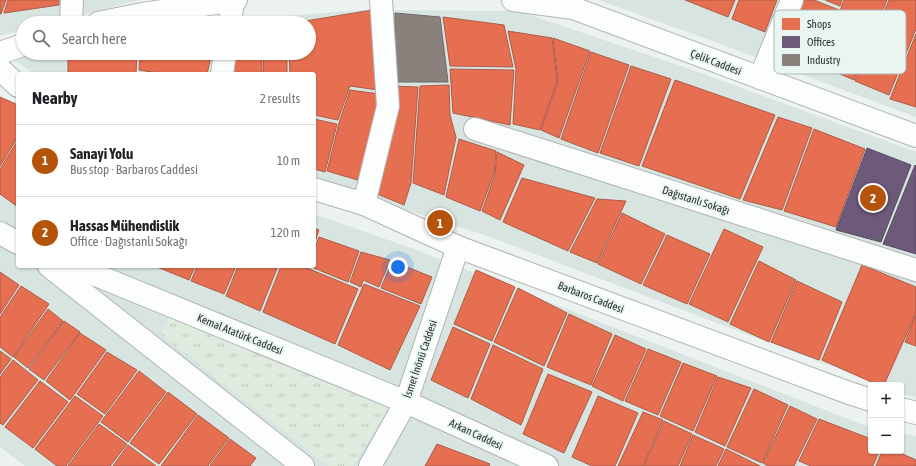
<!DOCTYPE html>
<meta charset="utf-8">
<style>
:root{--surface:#fff;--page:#f2f2f2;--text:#202124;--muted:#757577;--line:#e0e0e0;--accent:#b45309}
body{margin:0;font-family:"Asap Condensed",sans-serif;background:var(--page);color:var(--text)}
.controls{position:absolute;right:12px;bottom:12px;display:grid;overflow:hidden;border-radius:4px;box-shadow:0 1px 3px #0004}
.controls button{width:36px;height:36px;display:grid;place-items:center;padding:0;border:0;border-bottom:1px solid var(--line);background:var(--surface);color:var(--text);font:20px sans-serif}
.you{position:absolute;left:398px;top:267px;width:14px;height:14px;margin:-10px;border:3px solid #fff;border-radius:50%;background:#1a73e8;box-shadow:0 0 0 6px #1a73e833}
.badge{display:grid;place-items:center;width:26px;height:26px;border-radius:50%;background:var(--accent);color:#fff;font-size:13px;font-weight:700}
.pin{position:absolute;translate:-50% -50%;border:2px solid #fff;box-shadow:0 1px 4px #0006}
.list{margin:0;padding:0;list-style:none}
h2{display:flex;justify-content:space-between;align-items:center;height:52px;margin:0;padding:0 16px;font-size:17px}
h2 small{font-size:13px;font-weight:400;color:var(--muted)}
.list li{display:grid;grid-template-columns:26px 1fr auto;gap:12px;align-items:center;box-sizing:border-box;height:72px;padding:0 16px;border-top:1px solid var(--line)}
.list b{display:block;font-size:15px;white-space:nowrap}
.list p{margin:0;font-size:13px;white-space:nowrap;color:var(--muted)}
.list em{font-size:13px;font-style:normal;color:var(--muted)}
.icon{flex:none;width:22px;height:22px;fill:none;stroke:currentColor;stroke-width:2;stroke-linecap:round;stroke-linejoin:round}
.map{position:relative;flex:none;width:916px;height:466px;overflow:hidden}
.search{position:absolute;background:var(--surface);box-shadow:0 1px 3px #0004;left:16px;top:16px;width:300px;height:44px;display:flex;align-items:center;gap:10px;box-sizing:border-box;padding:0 14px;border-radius:22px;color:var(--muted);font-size:15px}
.panel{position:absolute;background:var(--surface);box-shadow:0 1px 3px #0004;left:16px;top:72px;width:300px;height:196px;border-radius:4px}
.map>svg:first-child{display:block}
.built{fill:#d7e4e0}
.grass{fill:url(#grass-tufts)}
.shops{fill:#e76f51;stroke:#ae5b46}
.offices{fill:#6d597a;stroke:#584c62}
.industry{fill:#8a817c;stroke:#6d6864}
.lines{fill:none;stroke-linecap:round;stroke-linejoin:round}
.minor-casing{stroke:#b0b4b3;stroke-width:24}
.tertiary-casing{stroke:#b0b4b3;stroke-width:24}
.minor{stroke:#fcfdfd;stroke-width:22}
.tertiary{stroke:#fcfdfd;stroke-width:22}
.labels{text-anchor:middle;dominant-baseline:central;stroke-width:4;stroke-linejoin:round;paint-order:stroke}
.street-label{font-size:11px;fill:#282d2b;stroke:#e8f5f1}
.key{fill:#e8f5f1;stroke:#aeb9b6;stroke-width:1}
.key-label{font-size:11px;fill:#282d2b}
</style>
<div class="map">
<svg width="916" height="466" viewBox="0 0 916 466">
<defs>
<pattern id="grass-tufts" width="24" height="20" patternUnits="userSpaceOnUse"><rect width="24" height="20" fill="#deebde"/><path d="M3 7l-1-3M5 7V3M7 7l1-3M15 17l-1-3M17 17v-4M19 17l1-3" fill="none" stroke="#becabf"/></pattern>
</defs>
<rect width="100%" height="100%" fill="#ebf2f0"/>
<g class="built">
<polygon points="0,0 139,0 51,23 23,23 23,30 0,36"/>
<polygon points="598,0 916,0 916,117 696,35"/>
<polygon points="362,10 518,11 684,67 916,152 916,398 901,393 901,385 881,385 490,237 314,180 314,74 34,74 15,60 46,53 309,53 309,23 199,23"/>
<polygon points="0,103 18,115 18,266 314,266 314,214 411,248 871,428 871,451 901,451 901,433 916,436 916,466 25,466 0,447"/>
</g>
<polygon class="grass" points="170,315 388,409 353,466 328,466 160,334"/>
<g class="shops">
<polygon points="0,0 6,0 1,14 0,14"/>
<polygon points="8,0 59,0 59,5 4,13"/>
<polygon points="685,0 735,0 728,17"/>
<polygon points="739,0 777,0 765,32 732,19"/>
<polygon points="804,0 814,0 839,10 817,65 783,52"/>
<polygon points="825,0 842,0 840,6"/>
<polygon points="844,0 887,0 854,80 819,65"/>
<polygon points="889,0 916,0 916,29 889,95 855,81"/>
<polygon points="379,9 378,90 350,86 338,120 314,115 314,74 290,74 289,53 309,53 309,23 293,23"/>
<polygon points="443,17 504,25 513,67 450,66"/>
<polygon points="508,31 552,38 557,81 540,130 513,124 516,69"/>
<polygon points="916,34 916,107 890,99"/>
<polygon points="553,38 590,51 559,138 541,130 558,81"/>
<polygon points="591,52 629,65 598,153 561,139"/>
<polygon points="96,53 137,53 136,74 68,74 68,58"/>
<polygon points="140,53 212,53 207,74 164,74 139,70"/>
<polygon points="230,53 262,53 262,74 229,74"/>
<polygon points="264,53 287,53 287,74 263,74"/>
<polygon points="631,66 671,79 639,166 600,153"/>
<polygon points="450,69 514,70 510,125 453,113"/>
<polygon points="675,80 775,115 740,199 642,166"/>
<polygon points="449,85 450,115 456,137 444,195 413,183 420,86"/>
<polygon points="393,86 418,87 411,183 404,205 372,192"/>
<polygon points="350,90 379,94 376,131 361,181 327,171 339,123"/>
<polygon points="0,97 18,105 18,137 0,166"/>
<polygon points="778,117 812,128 782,210 743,200"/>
<polygon points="314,119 337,124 325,172 314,169"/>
<polygon points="814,129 865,149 836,227 784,211"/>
<polygon points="459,139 496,151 494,173 480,211 446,197"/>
<polygon points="18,140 18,207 0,194 0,169"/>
<polygon points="497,152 524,165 500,220 482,211 495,174"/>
<polygon points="522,178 595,198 568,251 503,222"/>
<polygon points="597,199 626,201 597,263 570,252"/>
<polygon points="622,213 665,234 641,284 598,264"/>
<polygon points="314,228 319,230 314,245"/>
<polygon points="724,229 763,247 728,322 689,304"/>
<polygon points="667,235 710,254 687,304 643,285"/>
<polygon points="319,237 359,251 348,282 309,266 314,266 314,250"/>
<polygon points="361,252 390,260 379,287 363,280 361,287 350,282"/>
<polygon points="392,261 432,277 421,304 381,288"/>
<polygon points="759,261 796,280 769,342 730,324"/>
<polygon points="862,265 916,287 916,313 884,385 878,385 822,360"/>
<polygon points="158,266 195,266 189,280 157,267"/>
<polygon points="197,266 236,266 224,294 191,281"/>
<polygon points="238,266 278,266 260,311 226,296"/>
<polygon points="281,266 302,266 358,289 335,344 263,312"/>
<polygon points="476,270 515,287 492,341 454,324"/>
<polygon points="0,272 19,285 0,314"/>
<polygon points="797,281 842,302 819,360 771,342"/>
<polygon points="364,284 420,306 390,370 338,345"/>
<polygon points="21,286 49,304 13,357 0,347 0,317"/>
<polygon points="518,288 567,313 544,366 494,342"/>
<polygon points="48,309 63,321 28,368 14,357"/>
<polygon points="569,314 612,334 591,385 547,367"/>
<polygon points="916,315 916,346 905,342"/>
<polygon points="64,321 80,332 44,380 29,369"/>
<polygon points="453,327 490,344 468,398 431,380"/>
<polygon points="80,333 106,350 70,400 46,381"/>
<polygon points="615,335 646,349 623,401 592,386"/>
<polygon points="493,345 543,369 521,425 471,399"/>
<polygon points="648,349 681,362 658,415 625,401"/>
<polygon points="0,351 11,359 0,374"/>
<polygon points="107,352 137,370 105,414 77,394"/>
<polygon points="13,360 38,380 3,425 0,423 0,377"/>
<polygon points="683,363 717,376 693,431 660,416"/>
<polygon points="139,371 166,392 128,442 101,422"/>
<polygon points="548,374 592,392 564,453 523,434"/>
<polygon points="718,377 751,388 725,446 695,432"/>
<polygon points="40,381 68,402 33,448 5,427"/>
<polygon points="754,389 788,405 762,463 727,447"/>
<polygon points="168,392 197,414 159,464 130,443"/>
<polygon points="75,396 103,416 66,466 57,466 35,449"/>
<polygon points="598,396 638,413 615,466 592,466 572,457"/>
<polygon points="790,406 817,419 794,466 768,466 763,463"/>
<polygon points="643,412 663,420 643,466 618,466"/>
<polygon points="198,415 229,438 208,466 161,466"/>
<polygon points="819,419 871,439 871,451 879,451 873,466 811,466 799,461"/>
<polygon points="664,421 692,434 678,466 644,466"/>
<polygon points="99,424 127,444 110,466 68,466"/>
<polygon points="693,435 724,449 716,466 680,466"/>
<polygon points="230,439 256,458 250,466 210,466"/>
<polygon points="437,444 490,464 489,466 425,466"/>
<polygon points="128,445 156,466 113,466"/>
<polygon points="726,449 760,466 718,466"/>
<polygon points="882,451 896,451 916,460 916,466 876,466"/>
</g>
<g class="offices">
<polygon points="867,148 911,165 881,242 836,230"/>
<polygon points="915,165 916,166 916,254 883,244"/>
</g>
<polygon class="industry" points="395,13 440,17 448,82 394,82"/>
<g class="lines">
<defs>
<g id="minor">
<polyline points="71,23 72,0"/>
<polyline points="230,23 233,0"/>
<polyline points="222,74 225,53"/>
<polyline points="760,78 792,0"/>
<polyline points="475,129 916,270"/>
<polyline points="364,204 388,106 381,0"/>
<polyline points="0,233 18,243"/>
<polyline points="49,266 303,466"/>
<polyline points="74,266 406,402 547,466"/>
<polyline points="370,466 406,402 458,247"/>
</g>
<g id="tertiary">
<polyline points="513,0 573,8 916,136"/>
<polyline points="98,23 142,14 236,0"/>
<polyline points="0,53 23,45"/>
<polyline points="0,69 18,86"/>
<polyline points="314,189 364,204 458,247 849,393 871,400"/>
<polyline points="901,409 916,413"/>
</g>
</defs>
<use href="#minor" class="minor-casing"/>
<use href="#tertiary" class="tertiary-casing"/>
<use href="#minor" class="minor"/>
<use href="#tertiary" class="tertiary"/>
</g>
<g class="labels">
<g class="street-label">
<text transform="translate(716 62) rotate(21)">Çelik Caddesi</text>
<text transform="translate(696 200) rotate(18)">Dağıstanlı Sokağı</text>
<text transform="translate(591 297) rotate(21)">Barbaros Caddesi</text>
<text transform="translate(240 334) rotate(22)">Kemal Atatürk Caddesi</text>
<text transform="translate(420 359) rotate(-71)">İsmet İnönü Caddesi</text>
<text transform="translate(476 434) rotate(25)">Arkan Caddesi</text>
</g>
</g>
<rect x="774" y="10" width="132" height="64" rx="6" class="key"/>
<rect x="782" y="18" width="18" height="12" fill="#e76f51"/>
<rect x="782" y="36" width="18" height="12" fill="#6d597a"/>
<rect x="782" y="54" width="18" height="12" fill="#8a817c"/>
<g class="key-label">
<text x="807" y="28">Shops</text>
<text x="807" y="46">Offices</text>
<text x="807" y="64">Industry</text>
</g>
</svg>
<div class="controls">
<button>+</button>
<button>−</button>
</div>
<div class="you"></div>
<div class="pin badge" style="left:440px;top:223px">1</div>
<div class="pin badge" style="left:873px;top:198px">2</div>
<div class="search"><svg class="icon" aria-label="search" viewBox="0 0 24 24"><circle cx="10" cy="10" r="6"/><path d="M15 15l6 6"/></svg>Search here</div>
<section class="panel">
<h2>Nearby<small>2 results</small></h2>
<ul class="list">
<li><span class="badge">1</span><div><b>Sanayi Yolu</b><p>Bus stop · Barbaros Caddesi</p></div><em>10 m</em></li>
<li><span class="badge">2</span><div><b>Hassas Mühendislik</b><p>Office · Dağıstanlı Sokağı</p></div><em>120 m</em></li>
</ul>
</section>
</div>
